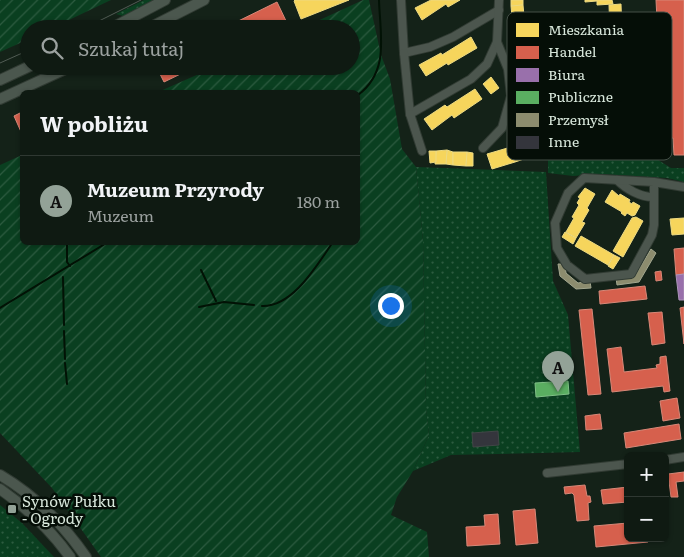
<!DOCTYPE html>
<html lang="pl">
<meta charset="utf-8">
<style>
:root{--surface:#0f1a12;--page:#18231b;--text:#f1f3f6;--muted:#9ba19f;--line:#2f3832;--accent:#93a297}
body{margin:0;font-family:Literata,serif;background:var(--page);color:var(--text)}
.controls{position:absolute;right:15px;bottom:15px;display:grid;overflow:hidden;border-radius:8px;box-shadow:0 1px 4px #0004}
.controls button{width:45px;height:45px;display:grid;place-items:center;padding:0;border:0;border-bottom:1px solid var(--line);background:var(--surface);color:var(--text);font:25px sans-serif}
.you{position:absolute;left:390px;top:305px;width:18px;height:18px;margin:-12px;border:4px solid #fff;border-radius:50%;background:#1a73e8;box-shadow:0 0 0 8px #1a73e833}
.badge{display:grid;place-items:center;width:32px;height:32px;border-radius:50%;background:var(--accent);color:#111;font-size:16px;font-weight:700}
.pin{position:absolute;translate:-50% -41px;filter:drop-shadow(0 1px 2px #0008)}
.pin::after{content:'';position:absolute;top:26px;width:18px;height:15px;background:inherit;clip-path:polygon(0 0,100% 0,50% 100%)}
.list{margin:0;padding:0;list-style:none}
h2{display:flex;justify-content:space-between;align-items:center;height:65px;margin:0;padding:0 20px;font-size:21px}
h2 small{font-size:16px;font-weight:400;color:var(--muted)}
.list li{display:grid;grid-template-columns:32px 1fr auto;gap:15px;align-items:center;box-sizing:border-box;height:90px;padding:0 20px;border-top:1px solid var(--line)}
.list b{display:block;font-size:19px;white-space:nowrap}
.list p{margin:0;font-size:16px;white-space:nowrap;color:var(--muted)}
.list em{font-size:16px;font-style:normal;color:var(--muted)}
.icon{flex:none;width:28px;height:28px;fill:none;stroke:currentColor;stroke-width:2;stroke-linecap:round;stroke-linejoin:round}
.map{position:relative;flex:none;width:684px;height:557px;overflow:hidden}
.search{position:absolute;background:var(--surface);box-shadow:0 1px 4px #0004;left:20px;top:20px;width:340px;height:55px;display:flex;align-items:center;gap:12px;box-sizing:border-box;padding:0 18px;border-radius:28px;color:var(--muted);font-size:19px}
.panel{position:absolute;background:var(--surface);box-shadow:0 1px 4px #0004;left:20px;top:90px;width:340px;height:155px;border-radius:8px}
.map>svg:first-child{display:block}
.grass{fill:url(#grass-dots)}
.garden{fill:url(#garden-furrows)}
.homes{fill:#f6d55c;stroke:#edda82}
.shops{fill:#d6604d;stroke:#d78878}
.offices{fill:#9970ab;stroke:#ac94b9}
.public{fill:#5aae61;stroke:#80bf86}
.industry{fill:#8c8c6e;stroke:#a3a78f}
.lines{fill:none;stroke-linecap:round;stroke-linejoin:round}
.stream{stroke:#021205;stroke-width:2}
.building{fill:#34353c;stroke:#404646}
.street-casing{stroke:#313b33;stroke-width:10}
.secondary-casing{stroke:#313b33;stroke-width:12}
.street{stroke:#4c564e;stroke-width:8}
.secondary{stroke:#4b574e;stroke-width:10}
.tram{stroke:#515c54;stroke-width:1}
.poi-dot{fill:#93a297;stroke:#050e07;stroke-width:2}
.labels{text-anchor:middle;dominant-baseline:central;stroke-width:5;stroke-linejoin:round;paint-order:stroke}
.poi-label{font-size:15px;fill:#d8e7db;stroke:#050e07;text-anchor:start}
.key{fill:#050e07;stroke:#444f47;stroke-width:1}
.key-label{font-size:14px;fill:#d8e7db}
</style>
<div class="map">
<svg width="684" height="557" viewBox="0 0 684 557">
<defs>
<pattern id="grass-dots" width="8" height="8" patternUnits="userSpaceOnUse" patternTransform="scale(1.25)"><rect width="8" height="8" fill="#0a3f20"/><path d="M2 2h.1M6 6h.1" fill="none" stroke="#2d5b40" stroke-width="1.8" stroke-linecap="round"/></pattern>
<pattern id="garden-furrows" width="10" height="10" patternUnits="userSpaceOnUse" patternTransform="scale(1.25)"><rect width="10" height="10" fill="#0a3f20"/><path d="M-1 1l2-2M0 10L10 0M9 11l2-2" fill="none" stroke="#2d5b40"/></pattern>
</defs>
<rect width="100%" height="100%" fill="#142218"/>
<g class="grass">
<polygon points="144,0 154,0 123,16 116,14"/>
<polygon points="548,118 563,128 564,160 655,158 671,168 684,168 684,182 667,178 600,174 573,176 548,173"/>
<polygon points="416,167 546,172 553,281 568,315 580,452 451,455 413,471 429,435 426,409 423,241"/>
<polygon points="0,505 22,523 54,557 0,557"/>
</g>
<g class="garden">
<polygon points="0,0 111,0 50,29 29,29 29,39 0,52"/>
<polygon points="363,0 369,0 381,55 390,79 402,149 416,167 423,241 426,408 429,435 413,471 397,497 391,515 427,532 429,557 101,557 52,488 0,433 0,165 22,155 22,242 358,242 358,92 158,92 217,66 351,66 351,29 300,29"/>
</g>
<g class="homes">
<polygon points="295,0 349,0 301,19 294,1"/>
<polygon points="431,0 460,0 448,7 446,4 422,20 415,8"/>
<polygon points="511,0 523,0 523,5 511,6"/>
<polygon points="585,0 612,0 613,4 597,5 597,1 585,2"/>
<polygon points="621,4 622,34 620,34 620,48 623,48 625,92 613,93 611,49 608,49 607,34 610,34 609,5"/>
<polygon points="523,5 525,27 513,28 511,6"/>
<polygon points="471,37 477,48 448,65 447,63 426,76 419,65 441,53 442,55"/>
<polygon points="491,77 499,88 491,94 483,84"/>
<polygon points="475,89 482,99 454,118 452,115 432,130 424,119 445,105 447,107"/>
<polygon points="522,144 527,158 515,162 511,147"/>
<polygon points="511,147 515,162 492,169 487,154"/>
<polygon points="447,150 453,152 453,165 446,164"/>
<polygon points="447,150 446,164 435,164 436,151"/>
<polygon points="429,151 436,151 436,162 430,163"/>
<polygon points="453,152 467,152 466,166 453,165"/>
<polygon points="467,152 473,153 473,166 466,166"/>
<polygon points="585,188 595,194 587,208 589,210 582,222 585,223 576,238 566,232 574,218 572,217 579,205 577,203 580,198 578,197"/>
<polygon points="612,190 619,196 620,194 630,200 629,202 632,204 633,202 640,206 635,215 632,216 627,213 625,216 621,213 622,212 605,202"/>
<polygon points="636,217 643,221 623,257 613,251 632,218"/>
<polygon points="684,218 684,234 672,235 670,219"/>
<polygon points="565,232 576,238 573,244 562,237"/>
<polygon points="581,236 614,255 608,265 575,246"/>
<polygon points="614,255 620,258 613,269 608,266"/>
</g>
<g class="shops">
<polygon points="656,0 684,0 684,155 674,155 673,138 663,139"/>
<polygon points="277,2 287,23 275,29 222,29"/>
<polygon points="156,66 197,66 164,82"/>
<polygon points="22,112 22,134 14,116"/>
<polygon points="684,248 684,274 676,275 674,249"/>
<polygon points="661,271 662,280 656,281 655,272"/>
<polygon points="645,286 647,299 600,304 599,291"/>
<polygon points="684,307 684,344 680,308"/>
<polygon points="592,309 601,394 588,395 579,310"/>
<polygon points="662,312 665,343 652,345 648,313"/>
<polygon points="621,347 624,372 657,368 656,365 660,364 660,357 666,356 670,391 664,392 663,386 612,392 607,349"/>
<polygon points="677,398 680,418 663,421 660,401"/>
<polygon points="600,414 602,429 586,430 585,416"/>
<polygon points="679,424 681,439 626,448 624,433"/>
<polygon points="684,472 684,481 676,482 678,497 671,497 668,474"/>
<polygon points="585,485 587,496 590,496 591,502 588,503 589,520 577,521 574,495 572,493 565,494 564,487"/>
<polygon points="628,487 628,502 603,504 601,490"/>
<polygon points="535,509 538,543 516,545 513,511"/>
<polygon points="498,514 500,544 467,546 466,527 485,526 484,515"/>
<polygon points="628,523 628,538 648,538 648,542 596,547 594,526"/>
</g>
<polygon class="offices" points="684,274 684,300 679,300 676,275"/>
<polygon class="public" points="568,381 569,394 536,397 535,383"/>
<g class="industry">
<polygon points="651,249 656,253 639,282 617,285 616,278 635,276"/>
<polygon points="558,264 565,264 566,273 578,283 590,281 591,288 576,289 560,276"/>
</g>
<g class="lines">
<g class="stream">
<path d="M358,95C390,71 380,35 379,0"/>
<polyline points="67,242 67,262 70,266"/>
<polyline points="201,270 216,301"/>
<polyline points="63,277 64,325"/>
<path d="M262,306C293,307 317,265 333,242"/>
<polyline points="199,307 224,302 254,305"/>
<polyline points="0,308 108,242"/>
<polyline points="64,331 65,359"/>
<polyline points="65,363 67,384"/>
</g>
</g>
<polygon class="building" points="498,431 499,445 473,447 472,433"/>
<g class="lines">
<defs>
<g id="street">
<polyline points="401,0 404,53 430,47 453,37 499,10"/>
<polyline points="404,53 410,114 471,79 487,64 497,42"/>
<polyline points="410,114 422,151"/>
<polyline points="483,148 502,128 511,96 508,69 497,42 499,0"/>
<path d="M617,180C626,189 640,197 653,197"/>
<polyline points="654,182 654,225 652,235 631,274 585,279 567,265 557,248 555,223 568,193 584,178 654,182 684,187"/>
<polyline points="665,460 684,457"/>
<polyline points="547,473 628,464"/>
</g>
<g id="secondary">
<polyline points="110,29 165,0"/>
<polyline points="147,29 204,0"/>
<polyline points="0,80 30,66"/>
<polyline points="0,99 72,66"/>
<path d="M0,475C34,495 63,524 86,557"/>
<path d="M0,489C27,508 51,530 70,557"/>
</g>
</defs>
<use href="#street" class="street-casing"/>
<use href="#secondary" class="secondary-casing"/>
<use href="#street" class="street"/>
<use href="#secondary" class="secondary"/>
<g class="tram">
<polyline points="83,29 141,0"/>
<polyline points="0,63 29,50"/>
</g>
</g>
<rect class="poi-dot" x="7" y="504" width="10" height="10" rx="2.5"/>
<g class="labels">
<g class="poi-label">
<text x="22" y="500">Synów Pułku<tspan x="22" dy="17">- Ogrody</tspan></text>
</g>
</g>
<rect x="507" y="12" width="165" height="148" rx="8" class="key"/>
<rect x="516" y="23" width="23" height="14" fill="#f6d55c"/>
<rect x="516" y="46" width="23" height="13" fill="#d6604d"/>
<rect x="516" y="68" width="23" height="14" fill="#9970ab"/>
<rect x="516" y="91" width="23" height="13" fill="#5aae61"/>
<rect x="516" y="113" width="23" height="14" fill="#8c8c6e"/>
<rect x="516" y="136" width="23" height="13" fill="#34353c"/>
<g class="key-label">
<text x="548" y="35">Mieszkania</text>
<text x="548" y="57">Handel</text>
<text x="548" y="80">Biura</text>
<text x="548" y="102">Publiczne</text>
<text x="548" y="125">Przemysł</text>
<text x="548" y="147">Inne</text>
</g>
</svg>
<div class="controls">
<button>+</button>
<button>−</button>
</div>
<div class="you"></div>
<div class="pin badge" style="left:558px;top:392px">A</div>
<div class="search"><svg class="icon" aria-label="search" viewBox="0 0 24 24"><circle cx="10" cy="10" r="6"/><path d="M15 15l6 6"/></svg>Szukaj tutaj</div>
<section class="panel">
<h2>W pobliżu<small></small></h2>
<ul class="list">
<li><span class="badge">A</span><div><b>Muzeum Przyrody</b><p>Muzeum</p></div><em>180 m</em></li>
</ul>
</section>
</div>
